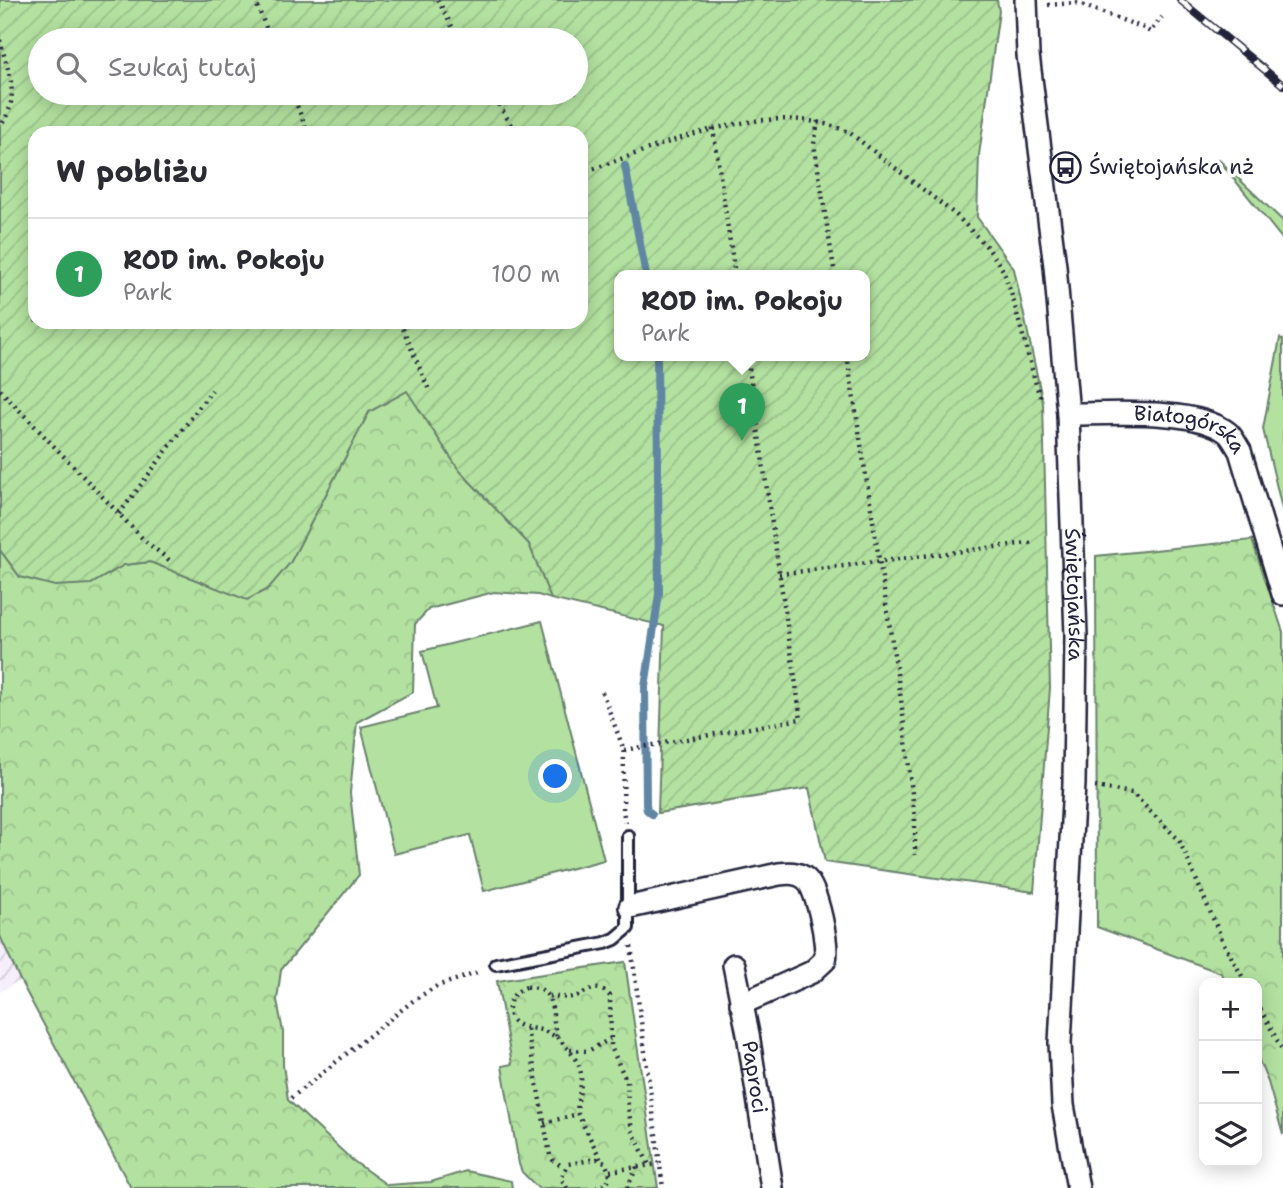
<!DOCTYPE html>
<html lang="pl">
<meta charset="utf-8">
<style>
:root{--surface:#fff;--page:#f2f2f3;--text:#2b2b33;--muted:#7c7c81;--line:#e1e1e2;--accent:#22223b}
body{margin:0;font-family:"Shantell Sans",sans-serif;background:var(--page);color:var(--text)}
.controls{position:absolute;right:21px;bottom:21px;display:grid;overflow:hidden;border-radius:14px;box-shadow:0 4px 18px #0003}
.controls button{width:63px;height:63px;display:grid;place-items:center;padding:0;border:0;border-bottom:2px solid var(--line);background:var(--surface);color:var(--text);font:35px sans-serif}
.you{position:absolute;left:556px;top:777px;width:24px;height:24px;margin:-18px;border:5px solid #fff;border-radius:50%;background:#1a73e8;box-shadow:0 0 0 10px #1a73e833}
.badge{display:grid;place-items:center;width:46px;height:46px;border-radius:50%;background:var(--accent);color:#fff;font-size:23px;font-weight:700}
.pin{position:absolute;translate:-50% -58px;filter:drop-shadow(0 2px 4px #0008)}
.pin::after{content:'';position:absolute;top:37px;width:24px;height:21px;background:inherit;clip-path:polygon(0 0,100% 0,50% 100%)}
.popup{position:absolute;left:614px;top:270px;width:256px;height:91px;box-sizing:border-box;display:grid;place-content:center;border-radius:14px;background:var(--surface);filter:drop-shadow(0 2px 5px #0005);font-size:23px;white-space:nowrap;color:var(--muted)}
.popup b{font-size:26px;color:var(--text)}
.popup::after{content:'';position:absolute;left:50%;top:100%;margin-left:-14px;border:14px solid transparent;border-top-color:var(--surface)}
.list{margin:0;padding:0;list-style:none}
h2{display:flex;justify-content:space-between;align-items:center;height:91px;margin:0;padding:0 28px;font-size:30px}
h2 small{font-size:23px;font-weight:400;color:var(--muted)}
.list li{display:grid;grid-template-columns:46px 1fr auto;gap:21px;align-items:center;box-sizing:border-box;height:112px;padding:0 28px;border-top:2px solid var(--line)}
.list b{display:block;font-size:26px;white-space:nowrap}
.list p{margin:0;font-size:23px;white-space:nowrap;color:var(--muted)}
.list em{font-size:23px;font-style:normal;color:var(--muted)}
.icon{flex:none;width:38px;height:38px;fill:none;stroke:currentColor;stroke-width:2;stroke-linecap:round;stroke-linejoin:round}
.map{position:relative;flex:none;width:1283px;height:1188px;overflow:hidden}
.search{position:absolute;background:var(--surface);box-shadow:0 4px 18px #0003;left:28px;top:28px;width:560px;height:77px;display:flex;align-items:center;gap:18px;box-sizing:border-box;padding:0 24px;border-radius:38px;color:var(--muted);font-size:26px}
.panel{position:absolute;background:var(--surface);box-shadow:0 4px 18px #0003;left:28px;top:126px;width:560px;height:203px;border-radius:21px}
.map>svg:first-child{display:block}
.industrial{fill:url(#industrial-furrows)}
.grass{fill:#b3e1a0;stroke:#6a826e;stroke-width:2}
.forest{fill:url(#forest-crowns);stroke:#6a826e;stroke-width:2}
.garden{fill:url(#garden-furrows);stroke:#6a826e;stroke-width:2;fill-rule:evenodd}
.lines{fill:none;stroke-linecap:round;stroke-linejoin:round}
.stream{stroke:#6086a4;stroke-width:8}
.lane-casing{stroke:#22223b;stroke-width:16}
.street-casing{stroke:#22223b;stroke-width:26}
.path{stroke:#22223b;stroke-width:4.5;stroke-dasharray:2 5;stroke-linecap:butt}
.lane{stroke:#fff;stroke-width:10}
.street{stroke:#fff;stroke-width:21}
.rail-casing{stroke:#22223b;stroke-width:8}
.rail{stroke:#fff;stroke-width:5;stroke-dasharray:16;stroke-linecap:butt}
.labels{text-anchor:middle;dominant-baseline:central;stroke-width:7;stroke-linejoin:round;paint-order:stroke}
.poi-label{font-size:21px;fill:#22223b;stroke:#fff;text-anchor:start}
.street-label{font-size:21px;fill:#22223b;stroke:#fff}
</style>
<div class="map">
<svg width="1283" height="1188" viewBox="0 0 1283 1188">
<defs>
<pattern id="industrial-furrows" width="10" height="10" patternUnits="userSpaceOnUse" patternTransform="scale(1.75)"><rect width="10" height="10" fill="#f6eefb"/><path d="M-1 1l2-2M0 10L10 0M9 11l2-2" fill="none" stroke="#d3ccd8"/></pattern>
<pattern id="forest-crowns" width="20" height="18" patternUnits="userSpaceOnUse" patternTransform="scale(1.75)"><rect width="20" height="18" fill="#b3e1a0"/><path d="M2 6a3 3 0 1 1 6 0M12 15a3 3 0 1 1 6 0" fill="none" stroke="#9ac18b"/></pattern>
<pattern id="garden-furrows" width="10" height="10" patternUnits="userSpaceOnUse" patternTransform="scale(1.75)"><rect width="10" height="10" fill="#b3e1a0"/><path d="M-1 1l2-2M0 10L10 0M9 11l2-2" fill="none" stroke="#9ac18b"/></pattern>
</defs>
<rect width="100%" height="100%" fill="#fff"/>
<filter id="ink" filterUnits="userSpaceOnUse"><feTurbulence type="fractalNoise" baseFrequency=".0143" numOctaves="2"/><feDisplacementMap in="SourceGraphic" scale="14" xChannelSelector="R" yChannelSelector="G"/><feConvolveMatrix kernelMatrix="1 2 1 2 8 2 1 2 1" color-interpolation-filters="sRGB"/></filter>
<g filter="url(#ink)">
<polygon class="industrial" points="0,936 20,980 0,992"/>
<g class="grass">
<polygon points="1280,338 1283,340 1283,513 1263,429"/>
<polygon points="542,621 604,860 484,891 470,835 394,854 361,727 437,708 422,651"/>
</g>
<g class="forest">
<polygon points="1218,159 1283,221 1283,240"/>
<polygon points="407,390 459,470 529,544 551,599 538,595 494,592 429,609 415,624 413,692 357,722 350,793 359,875 281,970 277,1000 283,1032 283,1065 288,1100 352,1160 387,1185 431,1182 466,1171 511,1181 512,1188 131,1188 20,980 0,936 0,550 20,577 91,584 124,565 150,562 214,587 290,563 369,412"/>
<polygon points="1252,540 1283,632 1283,1135 1268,1082 1257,1056 1257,983 1225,983 1221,973 1097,927 1096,556"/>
<polygon points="625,962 658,1188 538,1188 522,1172 519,1164 502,1066 512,1064 497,981"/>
</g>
<path class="garden" d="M0,0H997L999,11L979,155L977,217L1014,269L1043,403L1050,688L1034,892L825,862L809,788L658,813L664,626L551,599L529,544L459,470L407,391L369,412L290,563L268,589L247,600L150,562L124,565L91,584L55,586L20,577L0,550ZM40,40H576V93H40ZM35,133H581V322H35ZM620,275H864V355H620Z"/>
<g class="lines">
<g class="stream">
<polyline points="625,166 646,275"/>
<polyline points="652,814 647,810 646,804 645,687 659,594 657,355"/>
</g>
<defs>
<polyline id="lane" points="496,964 605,943 615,939 628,928 628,836"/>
<g id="street">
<path id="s1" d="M1026,0L1028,55L1055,266L1068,414L1076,635L1074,784L1060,1043L1063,1105L1078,1188"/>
<path id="s2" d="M1068,414C1108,414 1196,407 1228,433C1233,438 1236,445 1240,451L1283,594"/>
<path d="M630,907L779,874C788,873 798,872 806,879C817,889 829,945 825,960L812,972L741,1004"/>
<path id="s3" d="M734,965L748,1034L772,1188"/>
</g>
</defs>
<use href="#lane" class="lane-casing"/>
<use href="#street" class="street-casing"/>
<g class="path">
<polyline points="255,0 271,40"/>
<polyline points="438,0 459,40"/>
<polyline points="1048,5 1076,3 1144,28 1150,32 1162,17"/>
<path d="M0,40C8,74 22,96 0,127"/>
<polyline points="292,93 308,133"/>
<polyline points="492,93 516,133"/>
<polyline points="818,121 814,144 835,275"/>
<polyline points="713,128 735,275"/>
<polyline points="1065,171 1078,168"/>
<path d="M581,173C660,147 769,94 850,133L956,215L988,248L1003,270L1013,299L1037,388L1042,400"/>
<polyline points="400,322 429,390"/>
<polyline points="847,355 901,699 915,819 915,855"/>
<polyline points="0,390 145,541 173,563"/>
<polyline points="119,514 212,390"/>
<polyline points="779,574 1036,542"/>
<polyline points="602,692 624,750 623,810 625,822"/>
<polyline points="624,750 801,719 747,355"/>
<polyline points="1095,787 1132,793 1179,840 1225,946 1246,983"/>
<polyline points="631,946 663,1188"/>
<path d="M527,987C558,986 550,1016 557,1037C552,1035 547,1032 541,1030C527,1027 508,1028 509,1007C510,996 518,990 527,987Z"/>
<path d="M549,996C557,997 565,998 573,997C588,993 596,981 610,996L611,1047L627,1082L628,1107L632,1130L649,1165"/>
<polyline points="1257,1003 1283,1051"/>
<polyline points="527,1029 550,1155 553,1160 563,1167"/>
<path d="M557,1037C568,1049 583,1063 581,1081C581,1092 576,1102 578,1114L601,1160"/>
<polyline points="570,1050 588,1051 610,1039"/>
<polyline points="291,1098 414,1000 437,986 480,972"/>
<polyline points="544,1123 578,1114"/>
<polyline points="610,1171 659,1164"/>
<polyline points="567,1188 561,1178 568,1164 597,1159 605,1162 610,1175 607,1183 596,1188"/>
<polyline points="627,1188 637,1167"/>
</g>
<use href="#lane" class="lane"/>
<use href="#street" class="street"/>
<defs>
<polyline id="rail" points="1180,0 1283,85"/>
</defs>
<use href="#rail" class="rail-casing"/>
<use href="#rail" class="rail"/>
</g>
</g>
<defs>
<symbol id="bus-ring" viewBox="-11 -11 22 22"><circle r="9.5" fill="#fff" stroke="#22223b" stroke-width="1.5"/><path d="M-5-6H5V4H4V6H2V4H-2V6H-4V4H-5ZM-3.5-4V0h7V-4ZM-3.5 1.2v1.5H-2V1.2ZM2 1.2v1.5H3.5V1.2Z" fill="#22223b"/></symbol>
</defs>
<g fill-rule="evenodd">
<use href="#bus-ring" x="1048" y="150" width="35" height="35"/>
</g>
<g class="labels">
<g class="poi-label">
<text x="1089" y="167">Świętojańska nż</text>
</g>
<g class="street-label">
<text stroke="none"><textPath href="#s2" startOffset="126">Białogórska</textPath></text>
<text stroke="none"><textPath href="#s1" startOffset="597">Świętojańska</textPath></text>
<text stroke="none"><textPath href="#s3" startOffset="114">Paproci</textPath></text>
</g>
</g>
</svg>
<div class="controls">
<button>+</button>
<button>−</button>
<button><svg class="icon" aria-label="layers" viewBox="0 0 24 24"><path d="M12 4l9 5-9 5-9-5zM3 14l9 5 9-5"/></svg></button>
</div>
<div class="you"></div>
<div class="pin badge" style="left:742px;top:441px;background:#2e9e5b">1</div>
<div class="popup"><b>ROD im. Pokoju</b>Park</div>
<div class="search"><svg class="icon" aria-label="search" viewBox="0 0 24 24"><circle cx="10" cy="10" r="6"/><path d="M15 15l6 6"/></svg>Szukaj tutaj</div>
<section class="panel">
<h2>W pobliżu<small></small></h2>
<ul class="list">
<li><span class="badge" style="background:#2e9e5b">1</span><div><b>ROD im. Pokoju</b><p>Park</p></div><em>100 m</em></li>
</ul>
</section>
</div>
